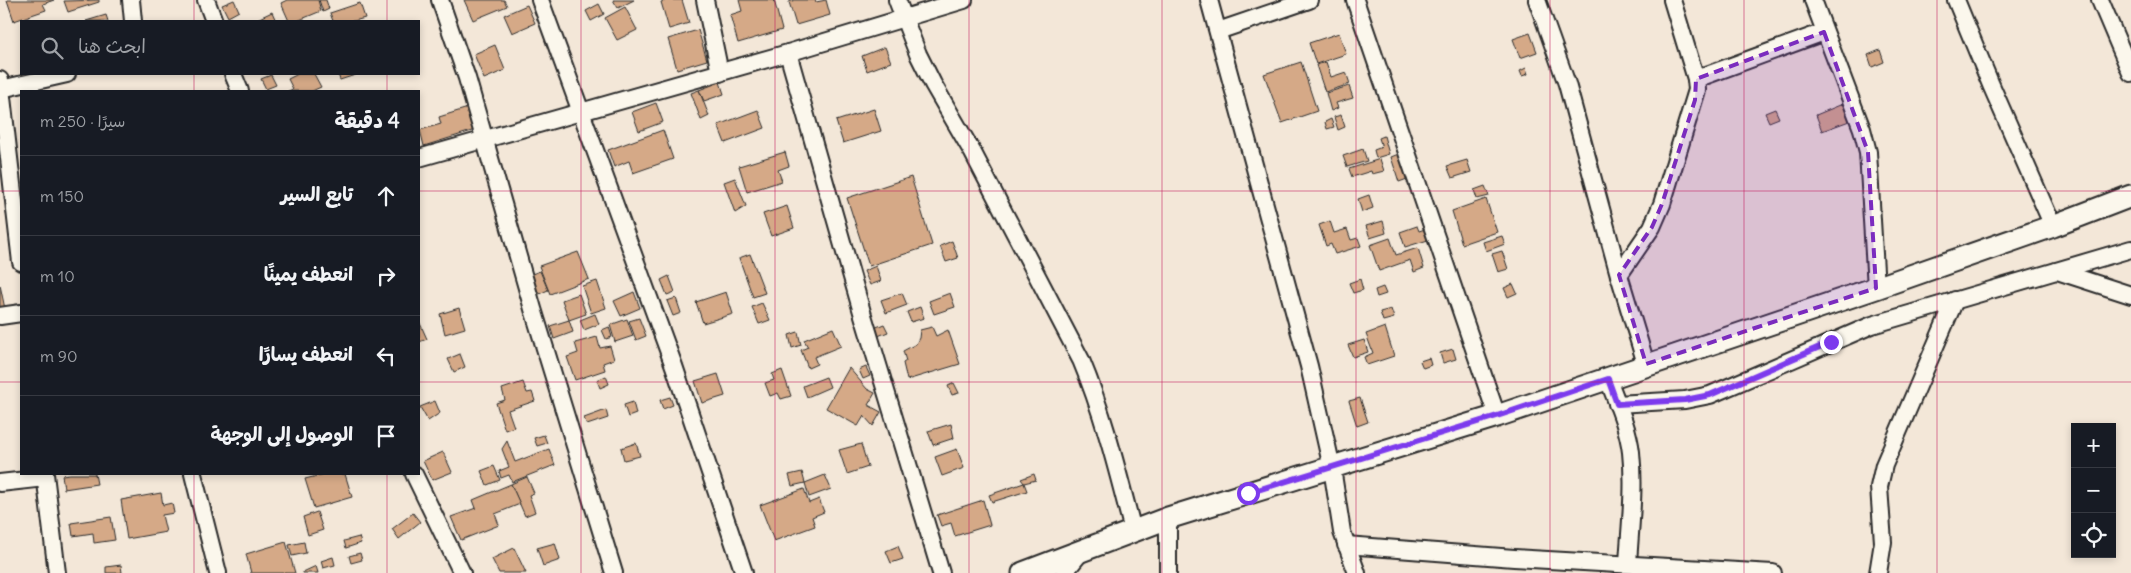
<!DOCTYPE html>
<html lang="ar">
<meta charset="utf-8">
<style>
:root{--surface:#171b24;--page:#20242c;--text:#f1f3f6;--muted:#9ea1a6;--line:#363941}
body{margin:0;font-family:Delius,"Playpen Sans Arabic",sans-serif;background:var(--page);color:var(--text);direction:rtl}
.controls{position:absolute;right:15px;bottom:15px;display:grid;overflow:hidden;border-radius:0px;box-shadow:0 2px 8px #0003}
.controls button{width:45px;height:45px;display:grid;place-items:center;padding:0;border:0;border-bottom:1px solid var(--line);background:var(--surface);color:var(--text);font:25px sans-serif}
.stop{position:absolute;width:15px;height:15px;margin:-11px;border:4px solid #7c3aed;border-radius:50%;background:#fff}
.stop.end{background:#7c3aed;border-color:#fff;box-shadow:0 1px 5px #0008}
.list{margin:0;padding:0;list-style:none}
h2{display:flex;justify-content:space-between;align-items:center;height:65px;margin:0;padding:0 20px;font-size:21px}
h2 small{font-size:16px;font-weight:400;color:var(--muted)}
.list li{display:grid;grid-template-columns:32px 1fr auto;gap:15px;align-items:center;box-sizing:border-box;height:80px;padding:0 20px;border-top:1px solid var(--line)}
.list b{display:block;font-size:19px;white-space:nowrap}
.list em{font-size:16px;font-style:normal;color:var(--muted)}
.icon{flex:none;width:28px;height:28px;fill:none;stroke:currentColor;stroke-width:2;stroke-linecap:round;stroke-linejoin:round}
.map{position:relative;flex:none;width:2131px;height:573px;overflow:hidden;direction:ltr}
.search{position:absolute;background:var(--surface);box-shadow:0 2px 8px #0003;left:20px;top:20px;width:400px;height:55px;display:flex;align-items:center;gap:12px;box-sizing:border-box;padding:0 18px;border-radius:0px;color:var(--muted);font-size:19px}
.panel{position:absolute;background:var(--surface);box-shadow:0 2px 8px #0003;left:20px;top:90px;width:400px;height:385px;border-radius:0px;direction:rtl}
.map>svg:first-child{display:block}
.building{fill:#d5a987;stroke:#2b2b2b}
.lines{fill:none;stroke-linecap:round;stroke-linejoin:round}
.minor-casing{stroke:#2b2b2b;stroke-width:20}
.tertiary-casing{stroke:#2b2b2b;stroke-width:25}
.minor{stroke:#fbf7ec;stroke-width:16}
.tertiary{stroke:#fbf7ec;stroke-width:21}
.route{stroke:#7c3aed;stroke-width:6}
.marked{fill:#7b2cbf;fill-opacity:0.2;stroke:#7b2cbf;stroke-width:4;stroke-dasharray:10 6;stroke-linejoin:round}
.grid{fill:none;stroke:#c2185b;stroke-width:1;stroke-opacity:0.55}
</style>
<div class="map">
<svg width="2131" height="573" viewBox="0 0 2131 573">
<rect width="100%" height="100%" fill="#f3e7d8"/>
<filter id="ink" filterUnits="userSpaceOnUse"><feTurbulence type="fractalNoise" baseFrequency=".02" numOctaves="2"/><feDisplacementMap in="SourceGraphic" scale="10" xChannelSelector="R" yChannelSelector="G"/><feConvolveMatrix kernelMatrix="1 2 1 2 8 2 1 2 1" color-interpolation-filters="sRGB"/></filter>
<g filter="url(#ink)">
<g class="building">
<polygon points="7,0 54,0 43,4 46,10 14,21"/>
<polygon points="99,0 99,2 68,12 64,1"/>
<polygon points="234,0 239,11 228,17 222,5"/>
<polygon points="287,0 318,0 321,11 297,21 289,21 281,3"/>
<polygon points="319,0 326,0 329,9 323,12"/>
<polygon points="464,0 504,0 507,6 473,20"/>
<polygon points="613,0 634,0 618,8"/>
<polygon points="666,0 682,0 689,23 669,29 661,2"/>
<polygon points="739,0 774,0 782,30 738,43 730,15 742,11"/>
<polygon points="795,0 815,0 816,2 826,0 830,15 796,25 789,2"/>
<polygon points="360,3 365,18 354,21 333,21 330,13"/>
<polygon points="599,4 604,14 591,21 586,11"/>
<polygon points="527,5 535,23 512,33 504,15"/>
<polygon points="625,7 637,30 617,40 605,18"/>
<polygon points="272,12 276,21 253,21"/>
<polygon points="106,15 108,21 86,21"/>
<polygon points="698,30 707,60 677,69 668,39"/>
<polygon points="1339,33 1346,54 1316,64 1309,43"/>
<polygon points="1530,33 1537,52 1520,58 1513,39"/>
<polygon points="495,45 505,70 484,79 474,54"/>
<polygon points="885,47 891,62 867,71 862,56"/>
<polygon points="1880,50 1884,62 1872,67 1868,55"/>
<polygon points="1301,62 1317,111 1282,123 1264,74"/>
<polygon points="1326,62 1331,77 1346,72 1350,84 1325,92 1316,65"/>
<polygon points="1526,68 1528,74 1522,76 1520,71"/>
<polygon points="298,74 314,74 321,87 312,91 288,91 293,89 288,79"/>
<polygon points="338,74 358,74 340,80"/>
<polygon points="271,75 276,85 266,89 261,79"/>
<polygon points="720,82 724,94 704,101 699,90"/>
<polygon points="1349,86 1353,98 1336,103 1338,108 1331,111 1326,93"/>
<polygon points="699,90 709,116 701,120 691,93"/>
<polygon points="656,103 663,122 639,131 632,112"/>
<polygon points="1845,103 1852,120 1822,131 1816,115"/>
<polygon points="468,108 475,130 424,146 420,130 441,124 439,117"/>
<polygon points="874,109 881,131 843,143 836,121"/>
<polygon points="1775,109 1779,118 1769,122 1765,113"/>
<polygon points="758,110 765,128 725,143 718,125"/>
<polygon points="1341,115 1345,127 1338,130 1334,117"/>
<polygon points="1331,119 1334,127 1327,129 1325,122"/>
<polygon points="663,130 673,159 633,173 629,161 614,167 608,150"/>
<polygon points="1384,136 1389,154 1376,158 1374,150 1382,147 1379,138"/>
<polygon points="1363,149 1367,161 1347,167 1343,156"/>
<polygon points="785,152 789,166 778,170 782,181 747,192 739,166"/>
<polygon points="1401,153 1410,178 1399,182 1391,157"/>
<polygon points="1380,159 1384,171 1372,174 1371,171 1352,177 1349,169"/>
<polygon points="1467,160 1471,172 1452,178 1447,166"/>
<polygon points="911,177 932,245 869,266 847,198"/>
<polygon points="735,178 746,206 735,213 724,182"/>
<polygon points="1485,186 1489,196 1477,199 1474,190"/>
<polygon points="1369,195 1373,208 1362,212 1358,199"/>
<polygon points="1486,199 1497,232 1462,244 1452,211"/>
<polygon points="787,206 794,228 771,236 763,214"/>
<polygon points="1330,221 1334,233 1347,229 1351,240 1358,238 1361,246 1335,254 1331,244 1326,246 1319,225"/>
<polygon points="1383,221 1386,233 1370,238 1366,226"/>
<polygon points="1417,226 1419,231 1425,229 1428,240 1405,247 1400,232"/>
<polygon points="1502,236 1505,244 1486,251 1483,242"/>
<polygon points="1390,238 1396,255 1418,248 1424,268 1414,272 1410,260 1379,271 1370,245"/>
<polygon points="952,241 958,258 946,262 940,246"/>
<polygon points="1502,251 1508,269 1498,272 1492,254"/>
<polygon points="578,252 589,279 550,294 539,266"/>
<polygon points="750,254 765,293 753,297 739,258"/>
<polygon points="876,266 881,281 870,285 864,271"/>
<polygon points="540,271 548,290 537,295 529,275"/>
<polygon points="669,276 675,292 667,295 661,280"/>
<polygon points="1360,279 1363,290 1353,293 1349,283"/>
<polygon points="597,281 606,308 591,313 582,286"/>
<polygon points="1513,284 1517,293 1508,297 1504,288"/>
<polygon points="0,285 5,309 0,310"/>
<polygon points="1383,287 1386,294 1377,297 1375,290"/>
<polygon points="634,292 640,308 621,316 614,301"/>
<polygon points="726,292 733,314 703,323 696,302"/>
<polygon points="902,293 907,305 886,313 881,300"/>
<polygon points="950,293 955,307 934,314 929,301"/>
<polygon points="579,294 586,314 569,320 562,300"/>
<polygon points="676,298 681,313 673,316 667,301"/>
<polygon points="762,303 770,320 759,324 752,307"/>
<polygon points="920,307 924,318 911,322 907,312"/>
<polygon points="459,308 465,328 445,334 440,314"/>
<polygon points="1391,309 1394,318 1383,321 1380,312"/>
<polygon points="595,314 599,324 584,330 580,320"/>
<polygon points="639,318 646,336 636,340 629,321"/>
<polygon points="627,319 633,336 615,342 610,325"/>
<polygon points="569,320 573,332 554,339 550,326"/>
<polygon points="419,321 427,339 419,342"/>
<polygon points="884,324 888,332 878,336 874,328"/>
<polygon points="609,327 612,337 606,339 602,330"/>
<polygon points="932,327 936,336 948,330 960,364 907,380 903,363 906,361 903,351 916,344 919,338 920,330"/>
<polygon points="1385,327 1394,356 1367,365 1364,357 1373,353 1366,334"/>
<polygon points="833,328 841,346 814,357 817,364 808,368 801,350 808,347 804,340"/>
<polygon points="798,332 801,345 792,348 789,335"/>
<polygon points="597,337 600,348 610,346 614,359 603,363 605,370 575,380 567,357 578,353 575,343"/>
<polygon points="1364,340 1368,352 1353,357 1348,345"/>
<polygon points="1453,349 1456,359 1443,363 1440,353"/>
<polygon points="460,354 465,367 454,372 448,359"/>
<polygon points="1429,358 1431,365 1423,368 1420,361"/>
<polygon points="866,367 870,376 863,379 859,370"/>
<polygon points="849,368 867,389 875,393 868,405 881,412 873,426 864,416 858,426 826,408"/>
<polygon points="782,370 791,396 781,399 778,393 770,396 765,383 774,380 772,374"/>
<polygon points="718,374 725,396 702,403 695,381"/>
<polygon points="606,376 609,384 600,388 597,380"/>
<polygon points="826,377 830,387 807,397 803,386"/>
<polygon points="523,382 527,393 532,392 535,401 508,410 514,427 505,430 496,403 505,400 502,389"/>
<polygon points="954,383 959,393 952,395 948,386"/>
<polygon points="670,397 673,405 663,409 660,400"/>
<polygon points="1360,398 1368,422 1357,426 1349,401"/>
<polygon points="435,401 440,413 428,421 420,407"/>
<polygon points="633,402 636,414 628,417 624,405"/>
<polygon points="606,410 608,418 587,425 584,418"/>
<polygon points="951,424 954,438 933,445 928,431"/>
<polygon points="544,435 547,443 537,446 534,438"/>
<polygon points="507,441 515,462 549,449 555,465 512,482 509,475 501,478 499,471 509,467 502,449"/>
<polygon points="636,443 640,456 624,460 621,448"/>
<polygon points="861,444 868,467 847,474 839,450"/>
<polygon points="957,449 964,468 942,476 935,457"/>
<polygon points="443,452 452,472 432,480 423,461"/>
<polygon points="494,466 500,480 487,485 481,471"/>
<polygon points="802,472 805,483 792,486 789,475"/>
<polygon points="70,474 95,474 97,484 64,489 62,475"/>
<polygon points="325,474 345,474 352,497 314,508 305,479"/>
<polygon points="1034,474 1036,480 1024,483 1021,479"/>
<polygon points="825,475 831,489 809,497 805,483"/>
<polygon points="527,477 534,493 529,495 535,512 525,516 511,484"/>
<polygon points="1024,483 1027,491 992,502 989,495"/>
<polygon points="511,484 520,504 495,514 499,525 461,540 451,517 476,508 473,500"/>
<polygon points="804,489 809,503 819,499 824,512 812,517 815,526 774,541 760,505"/>
<polygon points="161,493 163,505 172,503 174,513 162,515 166,532 127,539 121,500"/>
<polygon points="983,500 990,525 955,536 951,523 941,526 937,515"/>
<polygon points="317,512 323,530 308,535 303,517"/>
<polygon points="413,513 420,522 399,539 392,529"/>
<polygon points="111,517 115,540 94,543 93,533 73,536 71,523"/>
<polygon points="359,537 361,543 346,548 344,541"/>
<polygon points="286,542 295,573 251,573 246,554"/>
<polygon points="304,542 306,553 292,556 289,545"/>
<polygon points="555,543 560,560 543,566 537,548"/>
<polygon points="898,546 903,559 891,563 886,551"/>
<polygon points="514,548 526,573 499,573 492,559"/>
<polygon points="360,553 362,560 351,563 349,556"/>
<polygon points="333,557 335,565 323,568 321,561"/>
<polygon points="121,565 122,573 106,573 106,567"/>
<polygon points="316,566 318,573 303,573 303,572"/>
</g>
<g class="lines">
<defs>
<g id="minor">
<polyline points="131,0 133,21"/>
<polyline points="206,0 214,21"/>
<polyline points="440,0 467,78 533,309 614,573"/>
<polyline points="540,0 674,366 744,573"/>
<polyline points="705,0 720,73"/>
<path d="M897,0L918,54L933,84L973,153L1081,360C1104,415 1118,473 1133,531"/>
<polyline points="1209,0 1309,366 1332,468 1342,532 1357,573"/>
<polyline points="1355,0 1497,416"/>
<polyline points="1537,0 1567,84 1619,275 1646,364"/>
<polyline points="1813,0 1862,129 1868,152 1876,288"/>
<polyline points="1956,0 1991,85 2053,226"/>
<polyline points="2100,0 2131,73"/>
<polyline points="1218,31 1309,0"/>
<polyline points="788,53 862,312 941,573"/>
<polyline points="233,74 240,91"/>
<polyline points="1696,79 1824,32"/>
<polyline points="0,80 21,262"/>
<polyline points="1,89 67,74"/>
<polyline points="419,158 788,53 964,0"/>
<polyline points="2057,271 2131,295"/>
<polyline points="1619,275 1652,227 1662,204 1697,90 1696,79 1672,0"/>
<polyline points="0,316 21,313"/>
<path d="M1608,379C1617,403 1628,427 1631,452C1635,489 1630,527 1628,564"/>
<polyline points="1617,404 1685,400 1710,395 1872,325 2131,249"/>
<polyline points="45,474 57,573"/>
<polyline points="193,474 218,573"/>
<polyline points="414,474 462,573"/>
<polyline points="0,483 45,478"/>
<polyline points="1346,545 1514,558 1773,573"/>
<polyline points="1064,573 1081,552"/>
<polyline points="1168,573 1168,518"/>
<polyline points="1878,573 1883,542 1879,487 1884,465 1955,300"/>
</g>
<polyline id="tertiary" points="1023,573 1168,518 1497,416 1876,288 2053,226 2131,196"/>
</defs>
<use href="#minor" class="minor-casing"/>
<use href="#tertiary" class="tertiary-casing"/>
<use href="#minor" class="minor"/>
<use href="#tertiary" class="tertiary"/>
</g>
</g>
<g class="lines" filter="url(#ink)">
<polyline class="route" points="1248,493 1497,416 1608,379 1617,404 1685,400 1710,395 1831,342"/>
</g>
<path class="marked" d="M1824,32L1868,152L1876,288L1646,364L1619,275L1652,227L1662,204L1695,100L1696,79Z"/>
<path class="grid" d="M194,0V21M387,0V21M581,0V573M775,0V573M969,0V573M1162,0V573M1356,0V573M1550,0V573M1744,0V573M1937,0V573M194,74V91M387,74V91M0,191H21M419,191H2131M0,382H21M419,382H2131M194,474V573M387,474V573"/>
</svg>
<div class="controls">
<button>+</button>
<button>−</button>
<button><svg class="icon" aria-label="locate" viewBox="0 0 24 24"><circle cx="12" cy="12" r="6"/><path d="M12 2v4M12 18v4M2 12h4M18 12h4"/></svg></button>
</div>
<div class="stop" style="left:1248px;top:493px"></div>
<div class="stop end" style="left:1831px;top:342px"></div>
<div class="search"><svg class="icon" aria-label="search" viewBox="0 0 24 24"><circle cx="10" cy="10" r="6"/><path d="M15 15l6 6"/></svg>ابحث هنا</div>
<section class="panel">
<h2>4 دقيقة<small>سيرًا · 250 m</small></h2>
<ul class="list">
<li><svg class="icon" aria-label="ahead" viewBox="0 0 24 24"><path d="M12 20V5M6 11l6-6 6 6"/></svg><div><b>تابع السير</b></div><em>150 m</em></li>
<li><svg class="icon" aria-label="right" viewBox="0 0 24 24"><path d="M7 20v-9h11M14 6l5 5-5 5"/></svg><div><b>انعطف يمينًا</b></div><em>10 m</em></li>
<li><svg class="icon" aria-label="left" viewBox="0 0 24 24"><path d="M17 20v-9H6M10 6l-5 5 5 5"/></svg><div><b>انعطف يسارًا</b></div><em>90 m</em></li>
<li><svg class="icon" aria-label="arrive" viewBox="0 0 24 24"><path d="M6 21V4h12l-3 4 3 4H6"/></svg><div><b>الوصول إلى الوجهة</b></div></li>
</ul>
</section>
</div>
